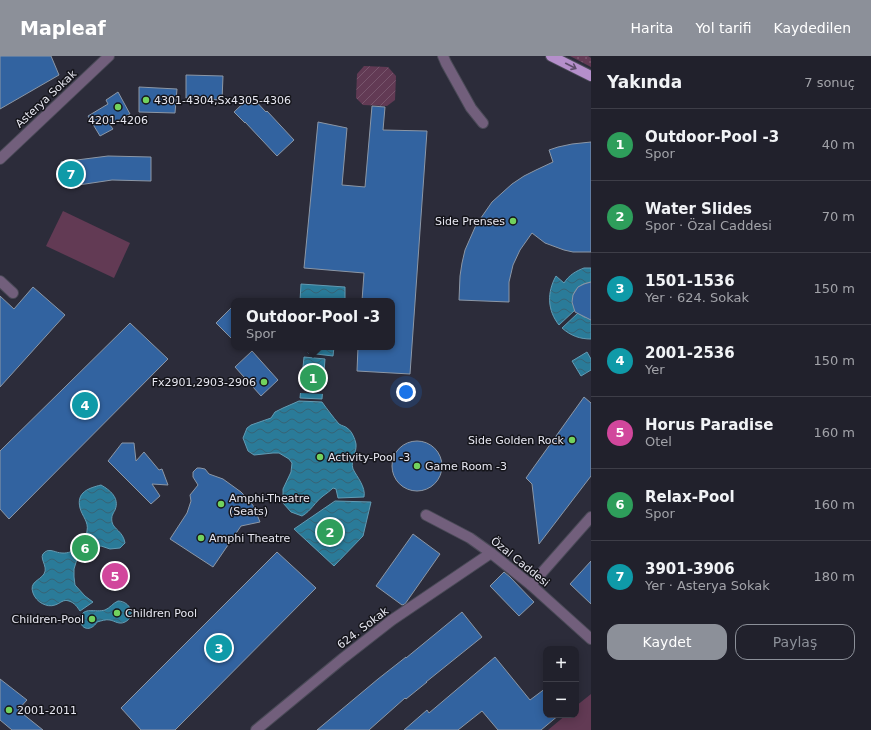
<!DOCTYPE html>
<html lang="tr">
<meta charset="utf-8">
<style>
:root{--surface:#21212c;--page:#292934;--text:#f1f3f6;--muted:#a2a3a9;--line:#3e3e48;--accent:#8c9099}
body{margin:0;font-family:"DejaVu Sans",sans-serif;background:var(--page);color:var(--text)}
.controls{position:absolute;right:12px;bottom:12px;display:grid;overflow:hidden;border-radius:8px;box-shadow:0 2px 10px #0003}
.controls button{width:36px;height:36px;display:grid;place-items:center;padding:0;border:0;border-bottom:1px solid var(--line);background:var(--surface);color:var(--text);font:20px sans-serif}
.you{position:absolute;left:406px;top:336px;width:14px;height:14px;margin:-10px;border:3px solid #fff;border-radius:50%;background:#1a73e8;box-shadow:0 0 0 6px #1a73e833}
.badge{display:grid;place-items:center;width:26px;height:26px;border-radius:50%;background:var(--accent);color:#fff;font-size:13px;font-weight:700}
.pin{position:absolute;translate:-50% -50%;border:2px solid #fff;box-shadow:0 1px 4px #0006}
.popup{position:absolute;left:231px;top:242px;width:164px;height:52px;box-sizing:border-box;display:grid;place-content:center;border-radius:8px;background:var(--surface);filter:drop-shadow(0 1px 3px #0005);font-size:13px;white-space:nowrap;color:var(--muted)}
.popup b{font-size:15px;color:var(--text)}
.popup::after{content:'';position:absolute;left:50%;top:100%;margin-left:-8px;border:8px solid transparent;border-top-color:var(--surface)}
.list{margin:0;padding:0;list-style:none}
h2{display:flex;justify-content:space-between;align-items:center;height:52px;margin:0;padding:0 16px;font-size:17px}
h2 small{font-size:13px;font-weight:400;color:var(--muted)}
.list li{display:grid;grid-template-columns:26px 1fr auto;gap:12px;align-items:center;box-sizing:border-box;height:72px;padding:0 16px;border-top:1px solid var(--line)}
.list b{display:block;font-size:15px;white-space:nowrap}
.list p{margin:0;font-size:13px;white-space:nowrap;color:var(--muted)}
.list em{font-size:13px;font-style:normal;color:var(--muted)}
.actions{display:flex;gap:8px;padding:12px 16px}
.actions a{flex:1;padding:9px 0;border:1px solid var(--accent);border-radius:12px;text-align:center;font-size:14px;color:var(--accent)}
.actions .main{background:var(--accent);color:#fff}
.map{position:relative;flex:none;width:591px;height:674px;overflow:hidden}
header{display:flex;align-items:center;gap:24px;box-sizing:border-box;height:56px;padding:0 20px;background:var(--accent);color:#fff}
header strong{font-size:19px}
nav{display:flex;gap:22px;margin-inline-start:auto;font-size:14px}
main{display:flex}
aside{flex:1;background:var(--surface)}
.map>svg:first-child{display:block}
.grass{fill:url(#grass-dots)}
.park{fill:#623a54}
.garden{fill:url(#garden-furrows)}
.water{fill:url(#water-waves);stroke:#639bb3}
.pier{fill:#2c2c3a}
.building{fill:#3263a0;stroke:#8c97a6}
.lines{fill:none;stroke-linecap:round;stroke-linejoin:round}
.minor-casing{stroke:#4a4a57;stroke-width:12}
.major-casing{stroke:#4a4a57;stroke-width:12}
.minor{stroke:#725f7c;stroke-width:10}
.major{stroke:#b58fcb;stroke-width:10}
.oneway{stroke:#5d4c6a}
.poi-dot{fill:#72d25d;stroke:#15151b;stroke-width:1.5}
.labels{text-anchor:middle;dominant-baseline:central;stroke-width:3;stroke-linejoin:round;paint-order:stroke}
.street-label{font-size:11px;fill:#e7e7f1;stroke:#15151b}
.poi-label{font-size:11px;fill:#e7e7f1;stroke:#15151b;text-anchor:start}
</style>
<header>
<strong>Mapleaf</strong>
<nav><a>Harita</a><a>Yol tarifi</a><a>Kaydedilen</a></nav>
</header>
<main>
<div class="map">
<svg width="591" height="674" viewBox="0 0 591 674">
<defs>
<pattern id="grass-dots" width="8" height="8" patternUnits="userSpaceOnUse"><rect width="8" height="8" fill="#623a54"/><path d="M2 2h.1M6 6h.1" fill="none" stroke="#78566d" stroke-width="1.8" stroke-linecap="round"/></pattern>
<pattern id="garden-furrows" width="10" height="10" patternUnits="userSpaceOnUse"><rect width="10" height="10" fill="#623a54"/><path d="M-1 1l2-2M0 10L10 0M9 11l2-2" fill="none" stroke="#78566d"/></pattern>
<pattern id="water-waves" width="16" height="10" patternUnits="userSpaceOnUse"><rect width="16" height="10" fill="#2a7b99"/><path d="M0 5q4-4 8 0t8 0" fill="none" stroke="#366375"/></pattern>
</defs>
<rect width="100%" height="100%" fill="#2c2c3a"/>
<polygon class="grass" points="570,0 588,0 591,2 591,11"/>
<g class="park">
<polygon points="63,155 130,187 114,222 46,190"/>
<polygon points="591,638 591,674 548,674 566,659 576,659 576,650"/>
</g>
<polygon class="garden" points="364,10 388,11 396,20 395,44 387,50 363,49 356,42 357,18"/>
<g class="water">
<path d="M584,212H591V226C582,227 572,233 573,244C573,247 575,251 575,254L559,269C547,254 547,236 556,220L564,227C569,219 576,215 584,212Z"/>
<polygon points="301,228 345,231 345,245 300,245"/>
<path d="M578,257L584,261L591,262V283C580,283 571,280 562,272Z"/>
<polygon points="309,291 334,291 333,300 308,297"/>
<polygon points="587,296 591,303 591,314 581,320 572,305"/>
<polygon points="304,301 325,303 322,343 300,342"/>
<path d="M299,345L322,346C327,353 333,361 339,368C342,370 345,370 347,372C352,375 355,383 356,388C357,397 350,404 353,413C357,421 366,431 364,441L338,442L336,433L333,432C330,435 327,437 323,440C315,446 311,455 302,460L291,456L283,447V433L291,416L292,407L289,403L279,397H273L254,399L248,395L243,382L247,372L251,369L271,362L275,356L283,352Z"/>
<path d="M101,429C110,434 120,442 115,454C113,458 111,460 112,466C114,474 123,475 125,487L120,492L110,493L101,490L89,493L77,503L74,513V521L75,529L85,540L93,546L80,555C77,551 75,547 69,545C63,543 61,547 55,549C47,552 36,546 33,537C29,526 39,525 44,518C49,510 37,501 45,496C50,492 56,497 62,497C74,498 86,487 87,475C89,466 82,460 80,452C76,436 89,432 101,429Z"/>
<polygon points="335,445 371,446 363,480 334,510 294,473"/>
<path d="M118,545C130,545 137,560 125,566C119,569 115,565 110,564C106,563 101,565 97,566C91,576 80,574 80,562C84,550 95,557 105,554C110,552 113,547 118,545Z"/>
</g>
<polygon class="pier" points="300,331 325,333 325,338 300,337"/>
<g class="building">
<polygon points="0,0 51,0 59,19 0,53"/>
<polygon points="186,19 223,20 222,44 186,42"/>
<polygon points="139,31 177,33 175,57 139,56"/>
<polygon points="118,36 130,58 110,69 113,73 100,80 88,60 108,48 106,44"/>
<polygon points="251,40 266,56 267,55 294,84 277,100 245,66 245,67 234,56"/>
<polygon points="372,50 385,51 383,74 427,75 410,318 357,315 358,291 392,291 392,245 362,245 364,217 304,212 318,66 347,72 342,129 365,131"/>
<polygon points="591,86 591,196 573,196 564,194 545,187 532,177 520,194 513,209 509,226 509,246 459,244 460,220 462,207 465,194 476,169 492,146 512,128 524,120 536,114 553,106 549,94 558,91 572,88"/>
<polygon points="108,100 151,101 151,125 112,124 65,131 61,106"/>
<polygon points="591,226 591,264 575,256 572,246 573,239 578,231 584,228"/>
<polygon points="33,231 65,259 0,331 0,240 14,253"/>
<polygon points="234,249 234,285 216,267"/>
<polygon points="130,267 168,303 9,463 0,453 0,395"/>
<polygon points="252,295 278,324 261,340 235,311"/>
<polygon points="584,341 591,347 591,420 539,488 532,428 526,422"/>
<circle cx="417" cy="410" r="25"/>
<polygon points="122,387 134,387 136,405 144,396 159,414 162,413 168,429 152,428 160,440 151,448 108,405"/>
<polygon points="197,412 200,412 205,413 209,418 223,423 241,436 250,445 254,451 260,466 241,470 213,511 170,483 187,457 191,445 190,439 198,429 193,421 193,416"/>
<polygon points="413,478 440,498 405,548 402,549 376,530"/>
<polygon points="277,496 316,532 175,674 141,674 121,652"/>
<polygon points="591,505 591,548 570,528"/>
<polygon points="504,516 510,521 534,546 519,560 490,530"/>
<polygon points="462,556 482,581 426,626 427,626 406,643 405,642 369,674 317,674 378,623 406,601 406,602"/>
<polygon points="495,601 530,644 546,632 546,659 559,659 541,674 498,674 482,655 458,674 404,674 427,654 429,657"/>
<polygon points="0,623 27,644 18,654 43,674 12,674 0,664"/>
</g>
<g class="lines">
<defs>
<g id="minor">
<polyline points="443,0 446,7 471,52 483,67"/>
<polyline points="0,103 109,0"/>
<polyline points="0,225 13,237"/>
<polyline points="426,459 470,482 491,497 531,529 591,583"/>
<polyline points="531,529 591,461"/>
<polyline points="256,674 342,603 392,564 491,497"/>
</g>
<polyline id="major" points="551,0 591,20"/>
</defs>
<use href="#minor" class="minor-casing"/>
<use href="#major" class="major-casing"/>
<use href="#minor" class="minor"/>
<use href="#major" class="major"/>
</g>
<defs><path id="oneway-shaft" d="M-6 0H5M1.5-3L5.5 0L1.5 3" fill="none" stroke-width="1.6" stroke-linecap="round" stroke-linejoin="round"/></defs>
<use class="oneway" href="#oneway-shaft" transform="translate(571 10) rotate(27)"/>
<g class="poi-dot">
<circle cx="146" cy="44" r="4"/>
<circle cx="118" cy="51" r="4"/>
<circle cx="513" cy="165" r="4"/>
<circle cx="264" cy="326" r="4"/>
<circle cx="572" cy="384" r="4"/>
<circle cx="320" cy="401" r="4"/>
<circle cx="417" cy="410" r="4"/>
<circle cx="221" cy="448" r="4"/>
<circle cx="201" cy="482" r="4"/>
<circle cx="117" cy="557" r="4"/>
<circle cx="92" cy="563" r="4"/>
<circle cx="9" cy="654" r="4"/>
</g>
<g class="labels">
<g class="street-label">
<text transform="translate(46 43) rotate(-43)">Asterya Sokak</text>
<text transform="translate(520 506) rotate(39)">Özal Caddesi</text>
<text transform="translate(363 572) rotate(-37)">624. Sokak</text>
</g>
<g class="poi-label">
<text x="154" y="44">4301-4304,Sx4305-4306</text>
<text x="118" y="64" text-anchor="middle">4201-4206</text>
<text x="505" y="165" text-anchor="end">Side Prenses</text>
<text x="256" y="326" text-anchor="end">Fx2901,2903-2906</text>
<text x="564" y="384" text-anchor="end">Side Golden Rock</text>
<text x="328" y="401">Activity-Pool -3</text>
<text x="425" y="410">Game Room -3</text>
<text x="229" y="442">Amphi-Theatre<tspan x="229" dy="13">(Seats)</tspan></text>
<text x="209" y="482">Amphi Theatre</text>
<text x="125" y="557">Children Pool</text>
<text x="84" y="563" text-anchor="end">Children-Pool</text>
<text x="17" y="654">2001-2011</text>
</g>
</g>
</svg>
<div class="controls">
<button>+</button>
<button>−</button>
</div>
<div class="you"></div>
<div class="pin badge" style="left:313px;top:322px;background:#2e9e5b">1</div>
<div class="popup"><b>Outdoor-Pool -3</b>Spor</div>
<div class="pin badge" style="left:330px;top:476px;background:#2e9e5b">2</div>
<div class="pin badge" style="left:219px;top:592px;background:#0f9aa8">3</div>
<div class="pin badge" style="left:85px;top:349px;background:#0f9aa8">4</div>
<div class="pin badge" style="left:115px;top:520px;background:#d1479c">5</div>
<div class="pin badge" style="left:85px;top:492px;background:#2e9e5b">6</div>
<div class="pin badge" style="left:71px;top:118px;background:#0f9aa8">7</div>
</div>
<aside>
<h2>Yakında<small>7 sonuç</small></h2>
<ul class="list">
<li><span class="badge" style="background:#2e9e5b">1</span><div><b>Outdoor-Pool -3</b><p>Spor</p></div><em>40 m</em></li>
<li><span class="badge" style="background:#2e9e5b">2</span><div><b>Water Slides</b><p>Spor · Özal Caddesi</p></div><em>70 m</em></li>
<li><span class="badge" style="background:#0f9aa8">3</span><div><b>1501-1536</b><p>Yer · 624. Sokak</p></div><em>150 m</em></li>
<li><span class="badge" style="background:#0f9aa8">4</span><div><b>2001-2536</b><p>Yer</p></div><em>150 m</em></li>
<li><span class="badge" style="background:#d1479c">5</span><div><b>Horus Paradise</b><p>Otel</p></div><em>160 m</em></li>
<li><span class="badge" style="background:#2e9e5b">6</span><div><b>Relax-Pool</b><p>Spor</p></div><em>160 m</em></li>
<li><span class="badge" style="background:#0f9aa8">7</span><div><b>3901-3906</b><p>Yer · Asterya Sokak</p></div><em>180 m</em></li>
</ul>
<div class="actions"><a class="main">Kaydet</a><a>Paylaş</a></div>
</aside>
</main>
